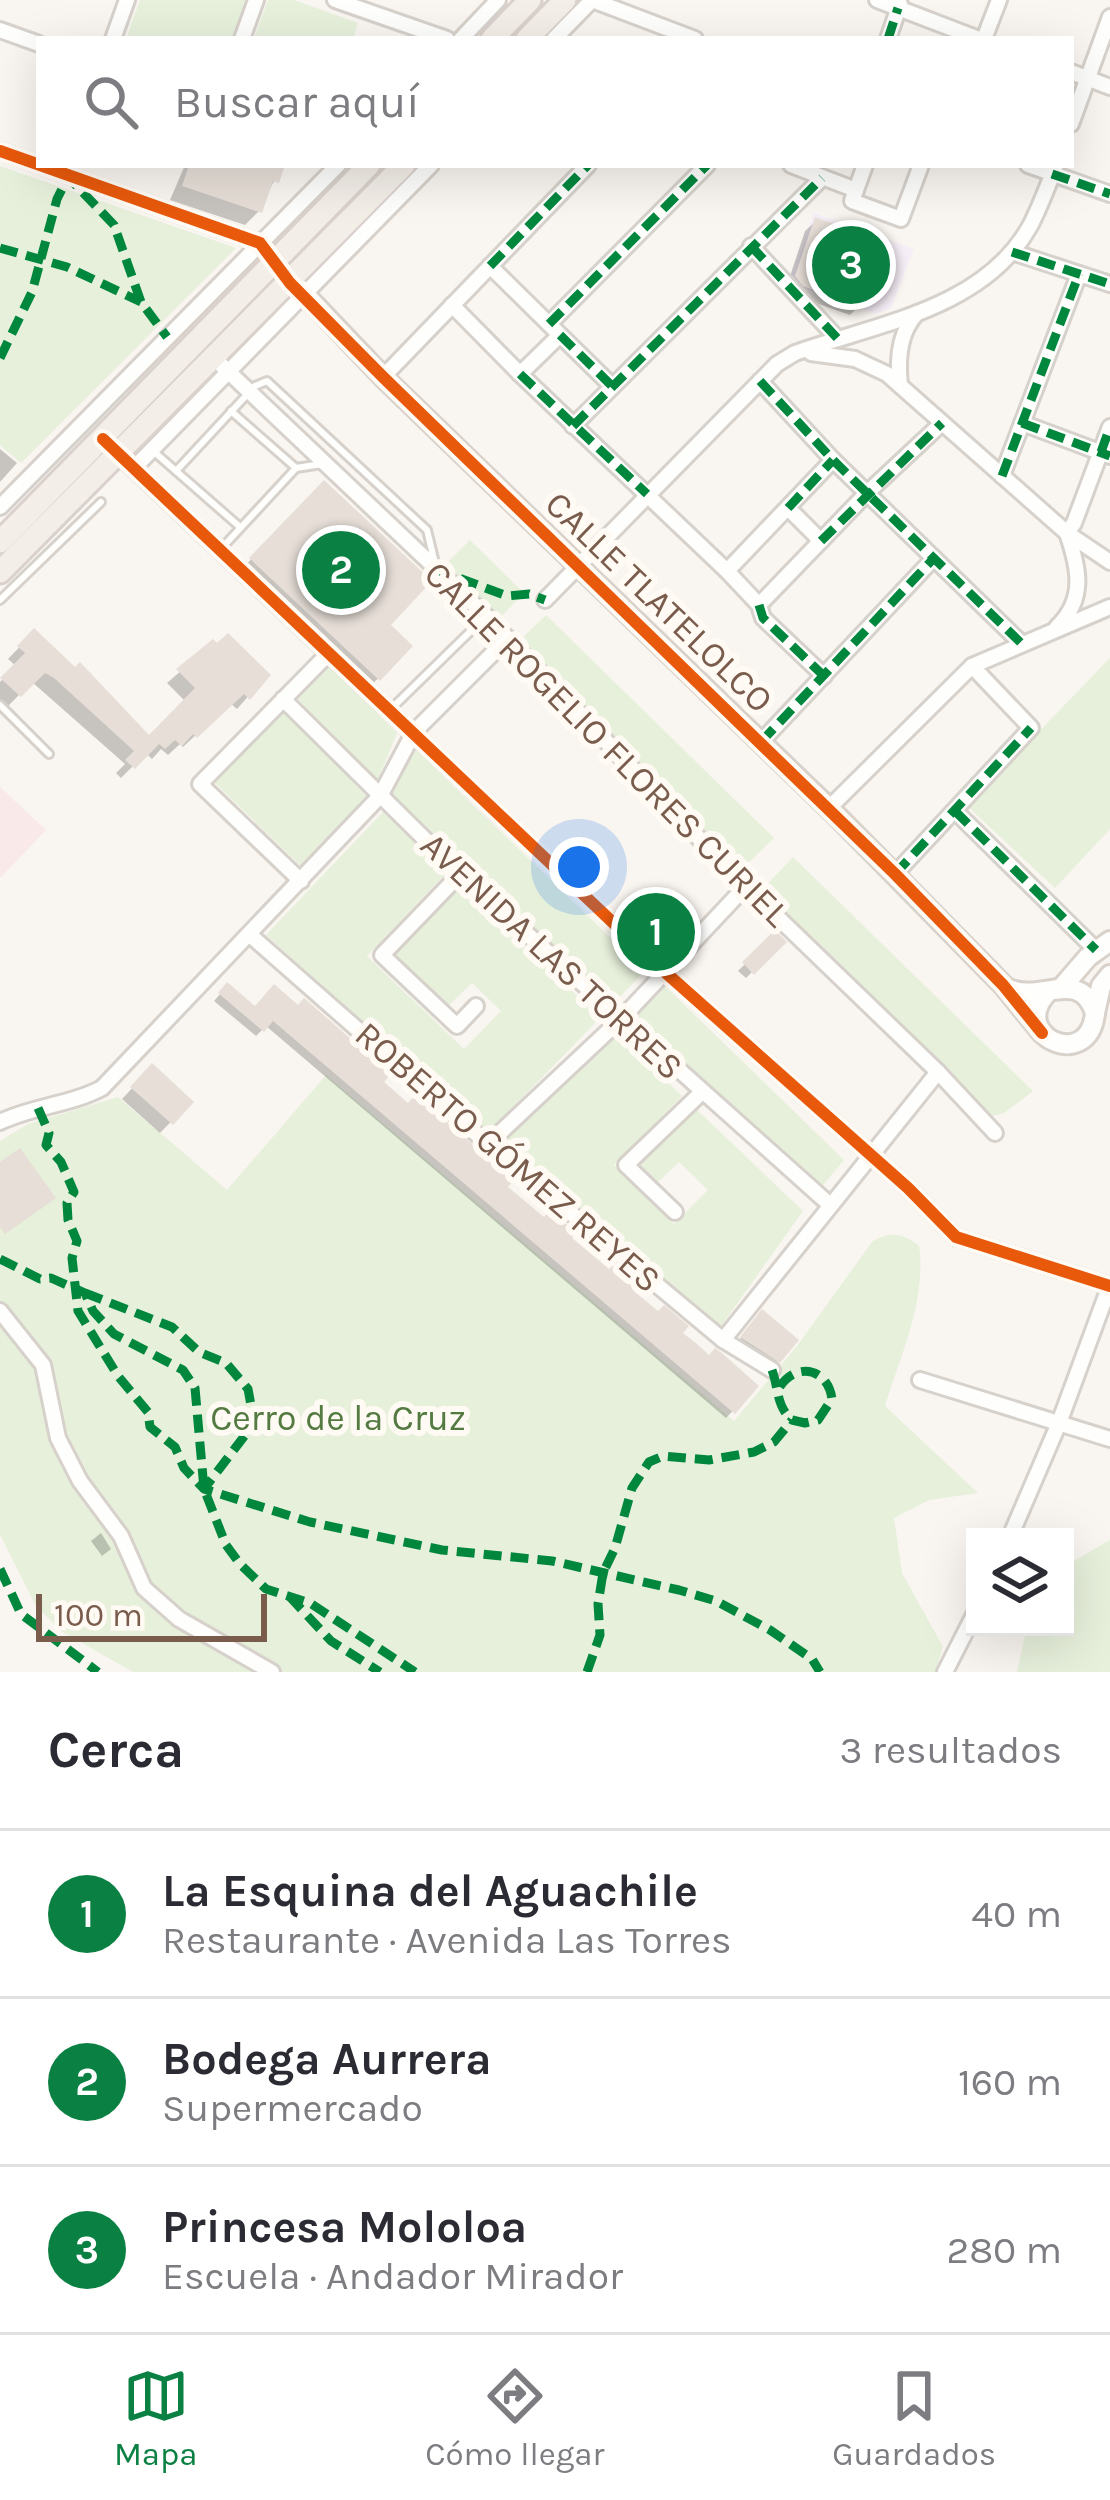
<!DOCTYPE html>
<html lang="es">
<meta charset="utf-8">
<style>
:root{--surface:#fff;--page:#f7f7f7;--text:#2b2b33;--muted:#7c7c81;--line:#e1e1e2;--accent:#0b8043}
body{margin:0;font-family:Karla,sans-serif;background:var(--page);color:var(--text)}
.controls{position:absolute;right:36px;bottom:36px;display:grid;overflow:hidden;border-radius:0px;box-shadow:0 12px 48px #0002}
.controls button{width:108px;height:108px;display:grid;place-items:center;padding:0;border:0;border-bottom:3px solid var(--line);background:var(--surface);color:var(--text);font:60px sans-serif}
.scale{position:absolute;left:36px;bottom:30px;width:231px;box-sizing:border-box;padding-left:12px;border:6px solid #7a5c4d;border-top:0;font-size:33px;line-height:42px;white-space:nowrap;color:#7a5c4d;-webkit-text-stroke:9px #fffaf3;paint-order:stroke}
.you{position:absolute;left:579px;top:867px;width:42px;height:42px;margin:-30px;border:9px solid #fff;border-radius:50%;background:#1a73e8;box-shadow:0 0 0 18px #1a73e833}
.badge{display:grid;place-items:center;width:78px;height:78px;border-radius:50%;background:var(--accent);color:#fff;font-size:39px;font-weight:700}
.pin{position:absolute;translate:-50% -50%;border:6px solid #fff;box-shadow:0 3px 12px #0006}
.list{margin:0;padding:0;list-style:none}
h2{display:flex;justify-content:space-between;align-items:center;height:156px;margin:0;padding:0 48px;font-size:51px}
h2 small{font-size:39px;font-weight:400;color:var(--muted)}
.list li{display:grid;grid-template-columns:78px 1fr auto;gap:36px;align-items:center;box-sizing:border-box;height:168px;padding:0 48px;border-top:3px solid var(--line)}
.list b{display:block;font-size:45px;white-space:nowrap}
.list p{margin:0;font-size:39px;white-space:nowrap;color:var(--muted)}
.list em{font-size:39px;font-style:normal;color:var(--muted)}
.icon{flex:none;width:66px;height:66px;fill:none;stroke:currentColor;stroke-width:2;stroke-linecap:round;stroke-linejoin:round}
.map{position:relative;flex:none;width:1110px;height:1672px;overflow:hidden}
.search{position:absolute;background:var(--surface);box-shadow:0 12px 48px #0002;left:36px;right:36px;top:36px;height:132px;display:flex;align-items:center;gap:30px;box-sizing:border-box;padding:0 42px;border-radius:0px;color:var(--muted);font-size:45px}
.sheet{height:660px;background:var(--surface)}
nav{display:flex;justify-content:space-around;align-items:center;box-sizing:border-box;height:168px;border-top:3px solid var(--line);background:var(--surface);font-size:33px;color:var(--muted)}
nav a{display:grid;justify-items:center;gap:6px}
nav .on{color:var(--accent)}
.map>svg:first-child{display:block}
.education{fill:#f6eef6}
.medical{fill:#fae9e9}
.green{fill:#e7f0db}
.shadow{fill:#0003}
.building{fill:#e6ded7}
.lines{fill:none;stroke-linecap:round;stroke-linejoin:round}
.lane-casing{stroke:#d7d1cb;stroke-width:12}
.street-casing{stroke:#d7d1cb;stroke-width:20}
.secondary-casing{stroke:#d9d2cb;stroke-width:24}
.primary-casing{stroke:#dad1cc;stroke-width:27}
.lane{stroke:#fefefd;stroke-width:6}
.street{stroke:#fefefd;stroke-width:14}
.secondary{stroke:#fefefd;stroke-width:18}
.primary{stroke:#f3eee8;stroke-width:21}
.quiet{stroke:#00873e;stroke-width:9;stroke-dasharray:18 9;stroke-linecap:butt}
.cycleway-casing{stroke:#fffaf3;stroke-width:20}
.cycleway{stroke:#e8590c;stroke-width:12}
.labels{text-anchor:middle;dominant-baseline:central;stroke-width:12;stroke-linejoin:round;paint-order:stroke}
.street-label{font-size:36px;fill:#7a5c4d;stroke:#fffaf3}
.park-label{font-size:36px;fill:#537a41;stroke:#fffaf3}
</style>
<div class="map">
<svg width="1110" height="1672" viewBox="0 0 1110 1672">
<rect width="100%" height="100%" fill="#f9f5f0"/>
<polygon class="education" points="814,213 914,249 891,308 876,314 788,282"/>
<polygon class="medical" points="0,787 46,830 0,878"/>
<g class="green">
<polygon points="140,0 247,0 232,39 126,39"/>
<polygon points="268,0 294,0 358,23 353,39 254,39"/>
<polygon points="0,166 236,248 21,463 0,445"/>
<polygon points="470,540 524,593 497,621 443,567"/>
<polygon points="546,615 774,838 743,868 518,642"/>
<polygon points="1110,658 1110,829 1055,888 967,806"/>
<polygon points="329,666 397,733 377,782 297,698"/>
<polygon points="284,711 366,796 303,868 215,783"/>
<polygon points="414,748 645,971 612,1005 392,795"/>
<polygon points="383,812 447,872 367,956 464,1049 501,1011 472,983 445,1009 392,955 461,885 600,1018 487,1134 266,935"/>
<polygon points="793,857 1033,1091 1004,1113 992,1116 985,1112 761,891"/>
<polygon points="664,985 844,1160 813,1197 628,1020"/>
<polygon points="615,1032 682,1096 614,1165 674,1224 708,1190 679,1162 656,1184 636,1166 694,1107 803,1211 719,1329 501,1145"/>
<path d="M326,1075L734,1421L797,1346L872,1242C890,1231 902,1233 919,1246C927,1299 900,1357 885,1406L978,1493L929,1500L894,1518L902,1573L943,1647L935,1672H133L61,1631L36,1606L0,1535V1141L28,1124L118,1097L227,1190Z"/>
<polygon points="1110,1540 1110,1672 1017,1672 1027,1627 1065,1627 1065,1566"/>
</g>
<g class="shadow">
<polygon points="185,165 282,165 259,211 245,225 170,200"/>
<polygon points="816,221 852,282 860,305 850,315 793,295 786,288 805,231"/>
<polygon points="0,449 17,463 0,482"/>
<polygon points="324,484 387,625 409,646 364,693 237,574"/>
<polygon points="34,632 149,739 186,702 167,683 213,643 267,675 237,709 230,703 183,747 180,744 168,755 161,749 152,759 146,753 121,778 116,773 125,764 32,682 7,707 0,700 0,682 16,666 8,659"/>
<polygon points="649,916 673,939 656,957 631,934"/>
<polygon points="775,934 783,942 746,978 738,971"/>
<polygon points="227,986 255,1010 380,1083 695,1347 755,1387 726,1418 266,1026 256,1036 214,1001"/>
<polygon points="152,1067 190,1102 160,1133 122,1099"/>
<polygon points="752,1323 778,1361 768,1371 733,1349"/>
<polygon points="101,1533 111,1549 102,1556 91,1541"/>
</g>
<g class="building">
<polygon points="189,165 285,165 279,183 273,181 262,213 182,186"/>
<polygon points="815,217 871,238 856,280 870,286 863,307 803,286 795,276"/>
<polygon points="324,480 432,581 391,625 413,646 380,681 249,558"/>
<polygon points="34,628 75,667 80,662 149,735 195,688 176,669 213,639 217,643 228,633 271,675 250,700 244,694 197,738 193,734 182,746 175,740 165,749 159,744 135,769 125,760 134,751 54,678 45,673 21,697 0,678 25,653 17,646"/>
<polygon points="649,912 677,939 664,953 635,926"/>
<polygon points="775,930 787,942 754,975 742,962"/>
<polygon points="227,982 255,1006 274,984 298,1005 304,998 391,1074 384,1082 408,1103 415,1095 514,1180 508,1187 544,1217 550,1210 576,1232 572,1238 609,1269 614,1264 640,1286 635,1292 658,1311 664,1305 689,1326 683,1333 697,1344 709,1355 715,1348 722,1353 759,1386 735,1414 273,1021 264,1032 218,993"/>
<polygon points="152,1063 194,1102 173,1125 130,1087"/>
<polygon points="20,1148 56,1198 5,1234 0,1227 0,1162"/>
<polygon points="762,1309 799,1340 780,1363 740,1337"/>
</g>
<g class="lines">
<defs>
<g id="lane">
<polyline points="152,450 176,471"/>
<polyline points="296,468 322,464"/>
<polyline points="240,527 176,471 255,386 267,381 427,530 434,559"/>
<polyline points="221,549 296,468 231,411"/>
<polyline points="0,600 101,502"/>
<polyline points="0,705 49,754"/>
<polyline points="390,710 483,619"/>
</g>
<g id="street">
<polyline points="335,0 447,39"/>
<polyline points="592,0 695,39"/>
<polyline points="877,0 979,39"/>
<polyline points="0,30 39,44"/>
<polyline points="113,39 127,0"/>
<polyline points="242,39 256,0"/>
<polyline points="461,39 498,0"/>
<polyline points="554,39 592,0"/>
<polyline points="888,39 900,4"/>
<polyline points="984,39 999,0"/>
<polyline points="1071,72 1110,87"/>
<polyline points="1071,124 1110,17"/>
<polyline points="0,151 260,243 274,262"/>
<polyline points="791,165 856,190"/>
<polyline points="865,165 852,201 901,219 921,165"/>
<polyline points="1028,165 1110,194"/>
<polyline points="751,246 838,339"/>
<polyline points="1012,252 1110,284"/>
<polyline points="452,305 520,374 560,335 490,266"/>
<polyline points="549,324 707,165"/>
<polyline points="560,335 612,386"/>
<polyline points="811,353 855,359 887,374 1067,533 1110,562"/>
<polyline points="215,359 486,616 738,879 938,1072 995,1133"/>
<polyline points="520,374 727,571 759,605 763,618 824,676"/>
<polyline points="383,377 588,165"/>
<polyline points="760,381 833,460 1021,643"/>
<path d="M900,385C897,359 899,332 917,313"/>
<polyline points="1022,423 1110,456"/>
<polyline points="573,426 822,178"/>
<polyline points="114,450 665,972 908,1188 956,1237 1110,1286"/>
<polyline points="134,468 431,165"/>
<polyline points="1002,476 1079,274"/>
<polyline points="0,507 338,165"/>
<polyline points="788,508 821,541"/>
<polyline points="1067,533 1074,523 1110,427"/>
<polyline points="727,571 833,460"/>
<path d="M545,600L777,364L795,353C876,324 984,309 1030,226C1040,207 1048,185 1056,165"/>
<polyline points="759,605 867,493 942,423"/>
<path d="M1057,627C1086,599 1079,568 1067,533"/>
<polyline points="283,699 460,874 829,1204"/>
<polyline points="761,742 934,558"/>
<polyline points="829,808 972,666 1110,607"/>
<polyline points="955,811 1096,950"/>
<polyline points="460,874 382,955 457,1026 476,1006"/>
<polyline points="895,874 1031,728 972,666"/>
<polyline points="301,881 200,784 329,653"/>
<polyline points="250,935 488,1144 723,1340 772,1370"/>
<path d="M0,1122C33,1106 70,1105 102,1088L380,796L414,732L507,639"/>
<polyline points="488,1144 620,1020 746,886"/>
<polyline points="675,1212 626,1165 701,1093"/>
<polyline points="0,1311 43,1365 58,1438 80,1481 121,1536 144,1588 179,1619 272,1672"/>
<polyline points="723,1340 938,1072"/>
<polyline points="920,1380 1110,1439"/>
<polyline points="1010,1537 1059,1423 1110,1285"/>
<polyline points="945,1672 975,1613"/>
</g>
<g id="secondary">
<polyline points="274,262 383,377 835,814 1003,985 1042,1033"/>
<polyline points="1063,986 1088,957 1110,941"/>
<path d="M1007,988C1039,1005 1080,966 1095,1013C1089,1074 1005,1034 1049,991"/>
<polyline points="1095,1013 1101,986 1110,975"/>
</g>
<g id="primary">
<polyline points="492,39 530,0"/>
<polyline points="527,39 565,0"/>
<polyline points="0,542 369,165"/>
<polyline points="0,572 404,165"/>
</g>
</defs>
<use href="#lane" class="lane-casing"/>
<use href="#street" class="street-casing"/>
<use href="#secondary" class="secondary-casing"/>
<use href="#primary" class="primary-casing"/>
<use href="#lane" class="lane"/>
<use href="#street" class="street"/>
<use href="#secondary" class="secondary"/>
<use href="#primary" class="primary"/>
<g class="quiet">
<polyline points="888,39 898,8"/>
<polyline points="1052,174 1110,194"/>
<polyline points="751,246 838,339"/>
<polyline points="0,248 67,267 141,302"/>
<polyline points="1012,252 1110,284"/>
<polyline points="490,266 588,165"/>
<polyline points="549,324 707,165"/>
<polyline points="560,335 612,386"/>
<polyline points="0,358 32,292 57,199 68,177 114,225 141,302 167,337"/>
<polyline points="520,374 647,494"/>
<polyline points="760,381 833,460 1021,643"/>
<polyline points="1022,423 1110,456"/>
<polyline points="573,426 822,178"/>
<polyline points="1101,452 1110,427"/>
<polyline points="1002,476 1079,274"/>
<polyline points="788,508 833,460"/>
<polyline points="821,541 942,423"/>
<polyline points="435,569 507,596 529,594 545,600"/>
<polyline points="759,605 763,618 824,676"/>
<polyline points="761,742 934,558"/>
<polyline points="955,811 1096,950"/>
<polyline points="895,874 1031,728"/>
<polyline points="38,1108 49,1133 46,1145 61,1162 74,1192 67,1203 68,1220 77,1241 72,1258 78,1311 118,1376 148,1412 150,1427 175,1447 184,1468 204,1489 310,1522 442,1550 552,1561 679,1590 716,1601 770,1630 812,1659 820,1672"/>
<polyline points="0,1259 40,1279 51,1278 85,1293 93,1311 114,1334 183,1370 195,1388 204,1489 226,1545 240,1564 266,1589 310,1603 415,1672"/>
<polyline points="85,1293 172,1327 199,1352 226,1363 248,1389 253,1416 249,1430 204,1489"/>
<path d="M772,1370C779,1389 776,1406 792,1420L805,1423L818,1420L832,1399C828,1368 796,1361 779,1388"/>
<polyline points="0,1569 21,1614 98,1672"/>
<polyline points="289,1596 331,1641 380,1672"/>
<polyline points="587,1672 600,1635 598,1604 603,1573 615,1548 632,1488 649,1462 663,1456 709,1460 754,1452 774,1442 792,1420"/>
</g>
<defs>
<g id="cycleway">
<polyline points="0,151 260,243 290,283 383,377 895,874 1003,985 1042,1033"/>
<polyline points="103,439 665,972 908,1188 956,1237 1110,1286"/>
</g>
</defs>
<use href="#cycleway" class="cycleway-casing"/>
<use href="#cycleway" class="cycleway"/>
</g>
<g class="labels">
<g class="street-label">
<text transform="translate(659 602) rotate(44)">CALLE TLATELOLCO</text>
<text transform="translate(607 744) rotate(45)">CALLE ROGELIO FLORES CURIEL</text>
<text transform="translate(552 956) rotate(43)">AVENIDA LAS TORRES</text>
<text transform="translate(508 1157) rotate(41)">ROBERTO GÓMEZ REYES</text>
</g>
<g class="park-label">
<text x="338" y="1418">Cerro de la Cruz</text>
</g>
</g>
</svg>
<div class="controls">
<button><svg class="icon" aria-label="layers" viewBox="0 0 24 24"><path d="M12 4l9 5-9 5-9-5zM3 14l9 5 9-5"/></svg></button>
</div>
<div class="scale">100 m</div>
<div class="you"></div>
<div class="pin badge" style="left:656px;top:932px">1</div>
<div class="pin badge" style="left:341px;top:570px">2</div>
<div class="pin badge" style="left:851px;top:265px">3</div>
<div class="search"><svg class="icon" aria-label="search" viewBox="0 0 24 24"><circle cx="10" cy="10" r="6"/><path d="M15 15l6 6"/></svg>Buscar aquí</div>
</div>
<section class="sheet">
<h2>Cerca<small>3 resultados</small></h2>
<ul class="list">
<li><span class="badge">1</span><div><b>La Esquina del Aguachile</b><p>Restaurante · Avenida Las Torres</p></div><em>40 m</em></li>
<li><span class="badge">2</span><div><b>Bodega Aurrera</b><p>Supermercado</p></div><em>160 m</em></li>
<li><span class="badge">3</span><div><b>Princesa Mololoa</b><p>Escuela · Andador Mirador</p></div><em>280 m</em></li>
</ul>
</section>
<nav>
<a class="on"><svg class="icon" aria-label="map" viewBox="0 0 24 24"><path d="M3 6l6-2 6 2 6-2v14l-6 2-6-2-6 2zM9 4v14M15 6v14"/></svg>Mapa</a>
<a><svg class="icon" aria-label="directions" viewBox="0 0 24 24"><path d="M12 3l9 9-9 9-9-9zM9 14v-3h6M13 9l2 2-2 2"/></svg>Cómo llegar</a>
<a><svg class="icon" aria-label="saved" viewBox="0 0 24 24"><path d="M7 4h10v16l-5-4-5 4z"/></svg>Guardados</a>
</nav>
